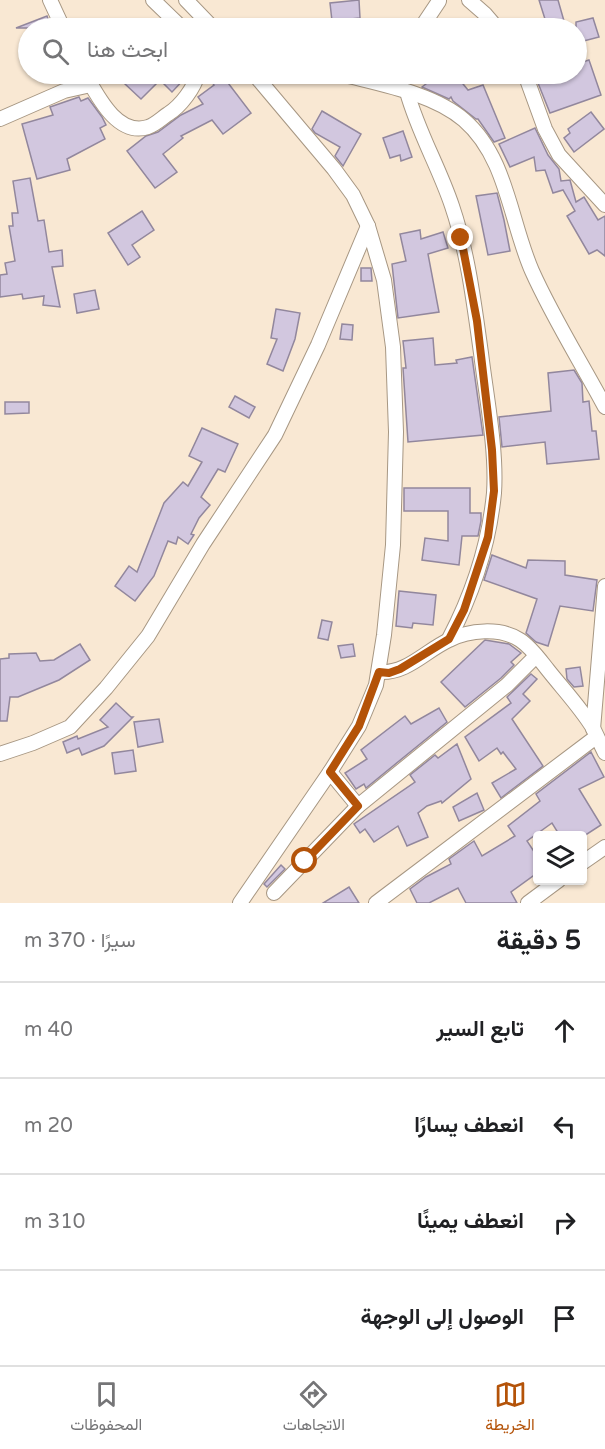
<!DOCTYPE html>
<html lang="ar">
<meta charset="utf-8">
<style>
:root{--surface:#fff;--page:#f6f6f6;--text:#202124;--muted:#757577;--line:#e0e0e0;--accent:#b45309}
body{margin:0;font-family:"Varela Round",Vazirmatn,sans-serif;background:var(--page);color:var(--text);direction:rtl}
.controls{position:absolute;right:18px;bottom:18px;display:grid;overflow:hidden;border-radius:6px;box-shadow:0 2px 4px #0004}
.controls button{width:54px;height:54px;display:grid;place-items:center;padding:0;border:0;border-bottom:2px solid var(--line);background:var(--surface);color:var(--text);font:30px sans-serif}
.stop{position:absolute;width:18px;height:18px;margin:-14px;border:4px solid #b45309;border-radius:50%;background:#fff}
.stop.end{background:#b45309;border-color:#fff;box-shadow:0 2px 6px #0008}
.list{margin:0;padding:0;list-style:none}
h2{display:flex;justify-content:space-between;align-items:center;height:78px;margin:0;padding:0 24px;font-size:26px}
h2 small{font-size:20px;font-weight:400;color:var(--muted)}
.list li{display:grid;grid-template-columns:39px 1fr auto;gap:18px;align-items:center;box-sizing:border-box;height:96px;padding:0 24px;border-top:2px solid var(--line)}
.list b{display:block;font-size:22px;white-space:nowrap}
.list em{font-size:20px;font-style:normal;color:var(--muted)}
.icon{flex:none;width:33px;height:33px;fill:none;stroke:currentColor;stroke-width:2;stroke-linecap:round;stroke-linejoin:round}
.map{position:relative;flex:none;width:605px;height:903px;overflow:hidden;direction:ltr}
.search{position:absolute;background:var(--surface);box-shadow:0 2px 4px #0004;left:18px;right:18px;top:18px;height:66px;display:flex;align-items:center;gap:15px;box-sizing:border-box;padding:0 21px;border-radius:33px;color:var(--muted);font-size:22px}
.sheet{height:462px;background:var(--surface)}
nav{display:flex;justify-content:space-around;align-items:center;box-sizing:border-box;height:84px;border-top:2px solid var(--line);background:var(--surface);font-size:16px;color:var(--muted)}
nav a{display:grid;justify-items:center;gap:3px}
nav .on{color:var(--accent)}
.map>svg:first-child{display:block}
.building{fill:#d2c7df;stroke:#92879d;stroke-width:1.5}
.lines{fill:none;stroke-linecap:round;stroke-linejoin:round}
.minor-casing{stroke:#a79783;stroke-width:16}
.minor{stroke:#fff;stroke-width:14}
.route{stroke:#b45309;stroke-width:8}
</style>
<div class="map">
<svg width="605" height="903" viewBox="0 0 605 903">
<rect width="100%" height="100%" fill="#f9e8d3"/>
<g class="building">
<polygon points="359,0 360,18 332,21 330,3"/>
<polygon points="539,0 558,0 566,28 544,28 542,20 545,19"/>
<polygon points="47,16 51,28 16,28"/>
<polygon points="593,18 599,37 576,43 576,22"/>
<polygon points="589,60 601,95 550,113 536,78 550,74 576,74 576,64"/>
<polygon points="135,74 151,74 159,81 141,99 125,84"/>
<polygon points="168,74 189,74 172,92 161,81"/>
<polygon points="439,74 455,74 468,90 483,85 505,138 494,142 478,119 476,119 453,101 451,97 449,99 422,87"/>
<polygon points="222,75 251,113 223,134 212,120 181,136 183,138 163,154 177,172 155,188 127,151 146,136 158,132 181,115 203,104 198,97 214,85 212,82"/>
<polygon points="79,97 81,101 88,98 102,117 106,125 100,128 105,139 67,159 70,170 37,179 22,124 53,115 50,107"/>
<polygon points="322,111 361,134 343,166 335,156 340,147 315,133 312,129"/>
<polygon points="591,112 604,129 574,152 564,138 570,133 568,129"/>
<polygon points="535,128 548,155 559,169 561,181 570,180 576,202 584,197 598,220 605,216 605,256 597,250 589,254 567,216 575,211 563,190 553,193 545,170 536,171 534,157 510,167 499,144"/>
<polygon points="403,131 412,157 401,161 400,155 390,158 383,138"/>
<polygon points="30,178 38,221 44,220 49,252 62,250 63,266 52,267 60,307 43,305 44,296 23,299 22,294 0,297 0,275 7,274 5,263 15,261 9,226 13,226 12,213 18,213 13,181"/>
<polygon points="497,193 504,220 510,251 488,255 476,196"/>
<polygon points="142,211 154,230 132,245 140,257 128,265 108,233"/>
<polygon points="420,230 421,239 443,232 448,248 428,254 439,312 398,318 392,264 406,261 400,234"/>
<polygon points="361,268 371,268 372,281 361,281"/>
<polygon points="95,290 99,309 77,313 74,294"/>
<polygon points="276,309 300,313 295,339 283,371 267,364 277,339 271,338"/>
<polygon points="342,324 353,325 352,340 340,339"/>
<polygon points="433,338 435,365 457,363 456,360 472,357 483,435 408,442 403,368 406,368 403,341"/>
<polygon points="574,370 582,383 583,402 589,401 592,431 596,431 599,459 547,464 545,442 502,447 499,417 551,411 548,373"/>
<polygon points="235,396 255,407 249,418 229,407"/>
<polygon points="5,402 29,402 29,413 5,414"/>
<polygon points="202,428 238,444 225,472 218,469 201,497 210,505 199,518 191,534 194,535 188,544 178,537 176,544 168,541 154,576 135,601 115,586 129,566 137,572 164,503 183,482 188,486 202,462 189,456"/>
<polygon points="404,488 470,488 470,513 481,513 481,521 478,536 462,536 459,565 422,560 425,538 448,541 448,511 404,511"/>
<polygon points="492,555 526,568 528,560 565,561 565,575 597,580 593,611 560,606 548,646 536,642 526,633 537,599 484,580"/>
<polygon points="399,591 436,595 433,625 413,623 412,628 396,626"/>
<polygon points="322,620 332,622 328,640 318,638"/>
<polygon points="485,640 509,644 521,653 511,662 514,665 501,678 465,707 441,682"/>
<polygon points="80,644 90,660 59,680 18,697 10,697 7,721 0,721 0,659 9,658 9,654 36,653 40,661 54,660"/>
<polygon points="353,644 355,656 341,658 338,646"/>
<polygon points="580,667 583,686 574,687 567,679 566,669"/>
<polygon points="531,674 537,679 523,694 530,701 512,719 543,766 501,798 492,783 516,769 503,752 501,754 497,748 479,761 465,737 511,703 507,697"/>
<polygon points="116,703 131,717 133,717 104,746 82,755 79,748 67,753 63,742 77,736 78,739 108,727 100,720"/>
<polygon points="439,708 447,722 366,788 364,784 356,789 345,773 367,759 361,750 405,716 411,724"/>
<polygon points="159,719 163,742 138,747 134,722"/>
<polygon points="457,744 471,779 442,803 441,801 427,806 418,813 428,837 407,846 398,826 374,842 365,829 360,833 354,824 415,782 410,775 435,755 438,758"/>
<polygon points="133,750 136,771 115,774 112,753"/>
<polygon points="591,752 604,777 579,789 601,825 584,836 560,836 552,823 527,841 537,856 537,873 511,892 517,903 466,903 458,888 429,903 417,903 410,889 426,877 451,864 449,859 474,841 482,856 515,836 508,826 540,801 536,794"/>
<polygon points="477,793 484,810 459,821 453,807"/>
<polygon points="281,865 285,869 267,887 264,884"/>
<polygon points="349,887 359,903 323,903"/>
</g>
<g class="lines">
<defs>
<g id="minor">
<polyline points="50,0 63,28"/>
<polyline points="153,0 182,28"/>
<polyline points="186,0 213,28"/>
<polyline points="469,0 485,14 497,28"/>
<polyline points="421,28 439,1"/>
<path d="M85,74C97,95 117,137 148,127C155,125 162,118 168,114C181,106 194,88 198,74"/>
<path d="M341,74C379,84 433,93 464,120C507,157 510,221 532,271C553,318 581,362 605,407"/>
<polyline points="525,74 545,129 559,155 605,205"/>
<path d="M407,92C418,132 439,167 452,206C468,253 474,303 481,353C486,395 497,450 494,493C489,545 473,593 449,639"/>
<polyline points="0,119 64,91 91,85"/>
<path d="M379,672C407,674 425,651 449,640C469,630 500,627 520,640C531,647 540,660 548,670C563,689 581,708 593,728C597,736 601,745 605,753"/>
<polyline points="593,729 605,586"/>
<polyline points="0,754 33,743 70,727 106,688 148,636 203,544 275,435 318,345 368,226"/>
<polyline points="330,772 358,806"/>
<polyline points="582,863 605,847"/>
<polyline points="274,893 358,806 507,685 536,656"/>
<polyline points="240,903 330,772 359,726 376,685 384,635 393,545 396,432 393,347 384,280 368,226 353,195 334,169 254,74"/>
<polyline points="376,903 596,737"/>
<polyline points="528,903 559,880"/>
</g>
</defs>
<use href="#minor" class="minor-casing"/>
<use href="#minor" class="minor"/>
</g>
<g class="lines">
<polyline class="route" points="305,861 358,806 330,772 359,726 379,672 389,673 400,669 449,639 464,610 488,537 494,491 492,450 477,321 461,238"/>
</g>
</svg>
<div class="controls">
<button><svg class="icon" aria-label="layers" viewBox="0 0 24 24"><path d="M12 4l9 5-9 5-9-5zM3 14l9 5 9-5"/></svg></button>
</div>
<div class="stop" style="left:305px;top:861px"></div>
<div class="stop end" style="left:461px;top:238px"></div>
<div class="search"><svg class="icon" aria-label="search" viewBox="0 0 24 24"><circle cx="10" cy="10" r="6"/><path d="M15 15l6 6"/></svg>ابحث هنا</div>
</div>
<section class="sheet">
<h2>5 دقيقة<small>سيرًا · 370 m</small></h2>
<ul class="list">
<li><svg class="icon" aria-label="ahead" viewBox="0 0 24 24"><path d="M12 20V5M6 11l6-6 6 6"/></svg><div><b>تابع السير</b></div><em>40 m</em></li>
<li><svg class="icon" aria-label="left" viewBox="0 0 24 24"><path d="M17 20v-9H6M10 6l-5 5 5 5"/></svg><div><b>انعطف يسارًا</b></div><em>20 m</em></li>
<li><svg class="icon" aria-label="right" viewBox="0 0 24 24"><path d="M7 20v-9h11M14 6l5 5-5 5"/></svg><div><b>انعطف يمينًا</b></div><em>310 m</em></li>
<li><svg class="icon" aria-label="arrive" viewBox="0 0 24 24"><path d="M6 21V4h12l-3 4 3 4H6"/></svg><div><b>الوصول إلى الوجهة</b></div></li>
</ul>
</section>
<nav>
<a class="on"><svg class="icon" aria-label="map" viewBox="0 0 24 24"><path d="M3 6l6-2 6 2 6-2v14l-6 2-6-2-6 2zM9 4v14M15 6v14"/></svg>الخريطة</a>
<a><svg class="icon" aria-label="directions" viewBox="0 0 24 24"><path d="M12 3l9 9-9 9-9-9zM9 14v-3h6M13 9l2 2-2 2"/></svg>الاتجاهات</a>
<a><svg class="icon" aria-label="saved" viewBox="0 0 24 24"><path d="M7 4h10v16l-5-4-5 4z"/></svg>المحفوظات</a>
</nav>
